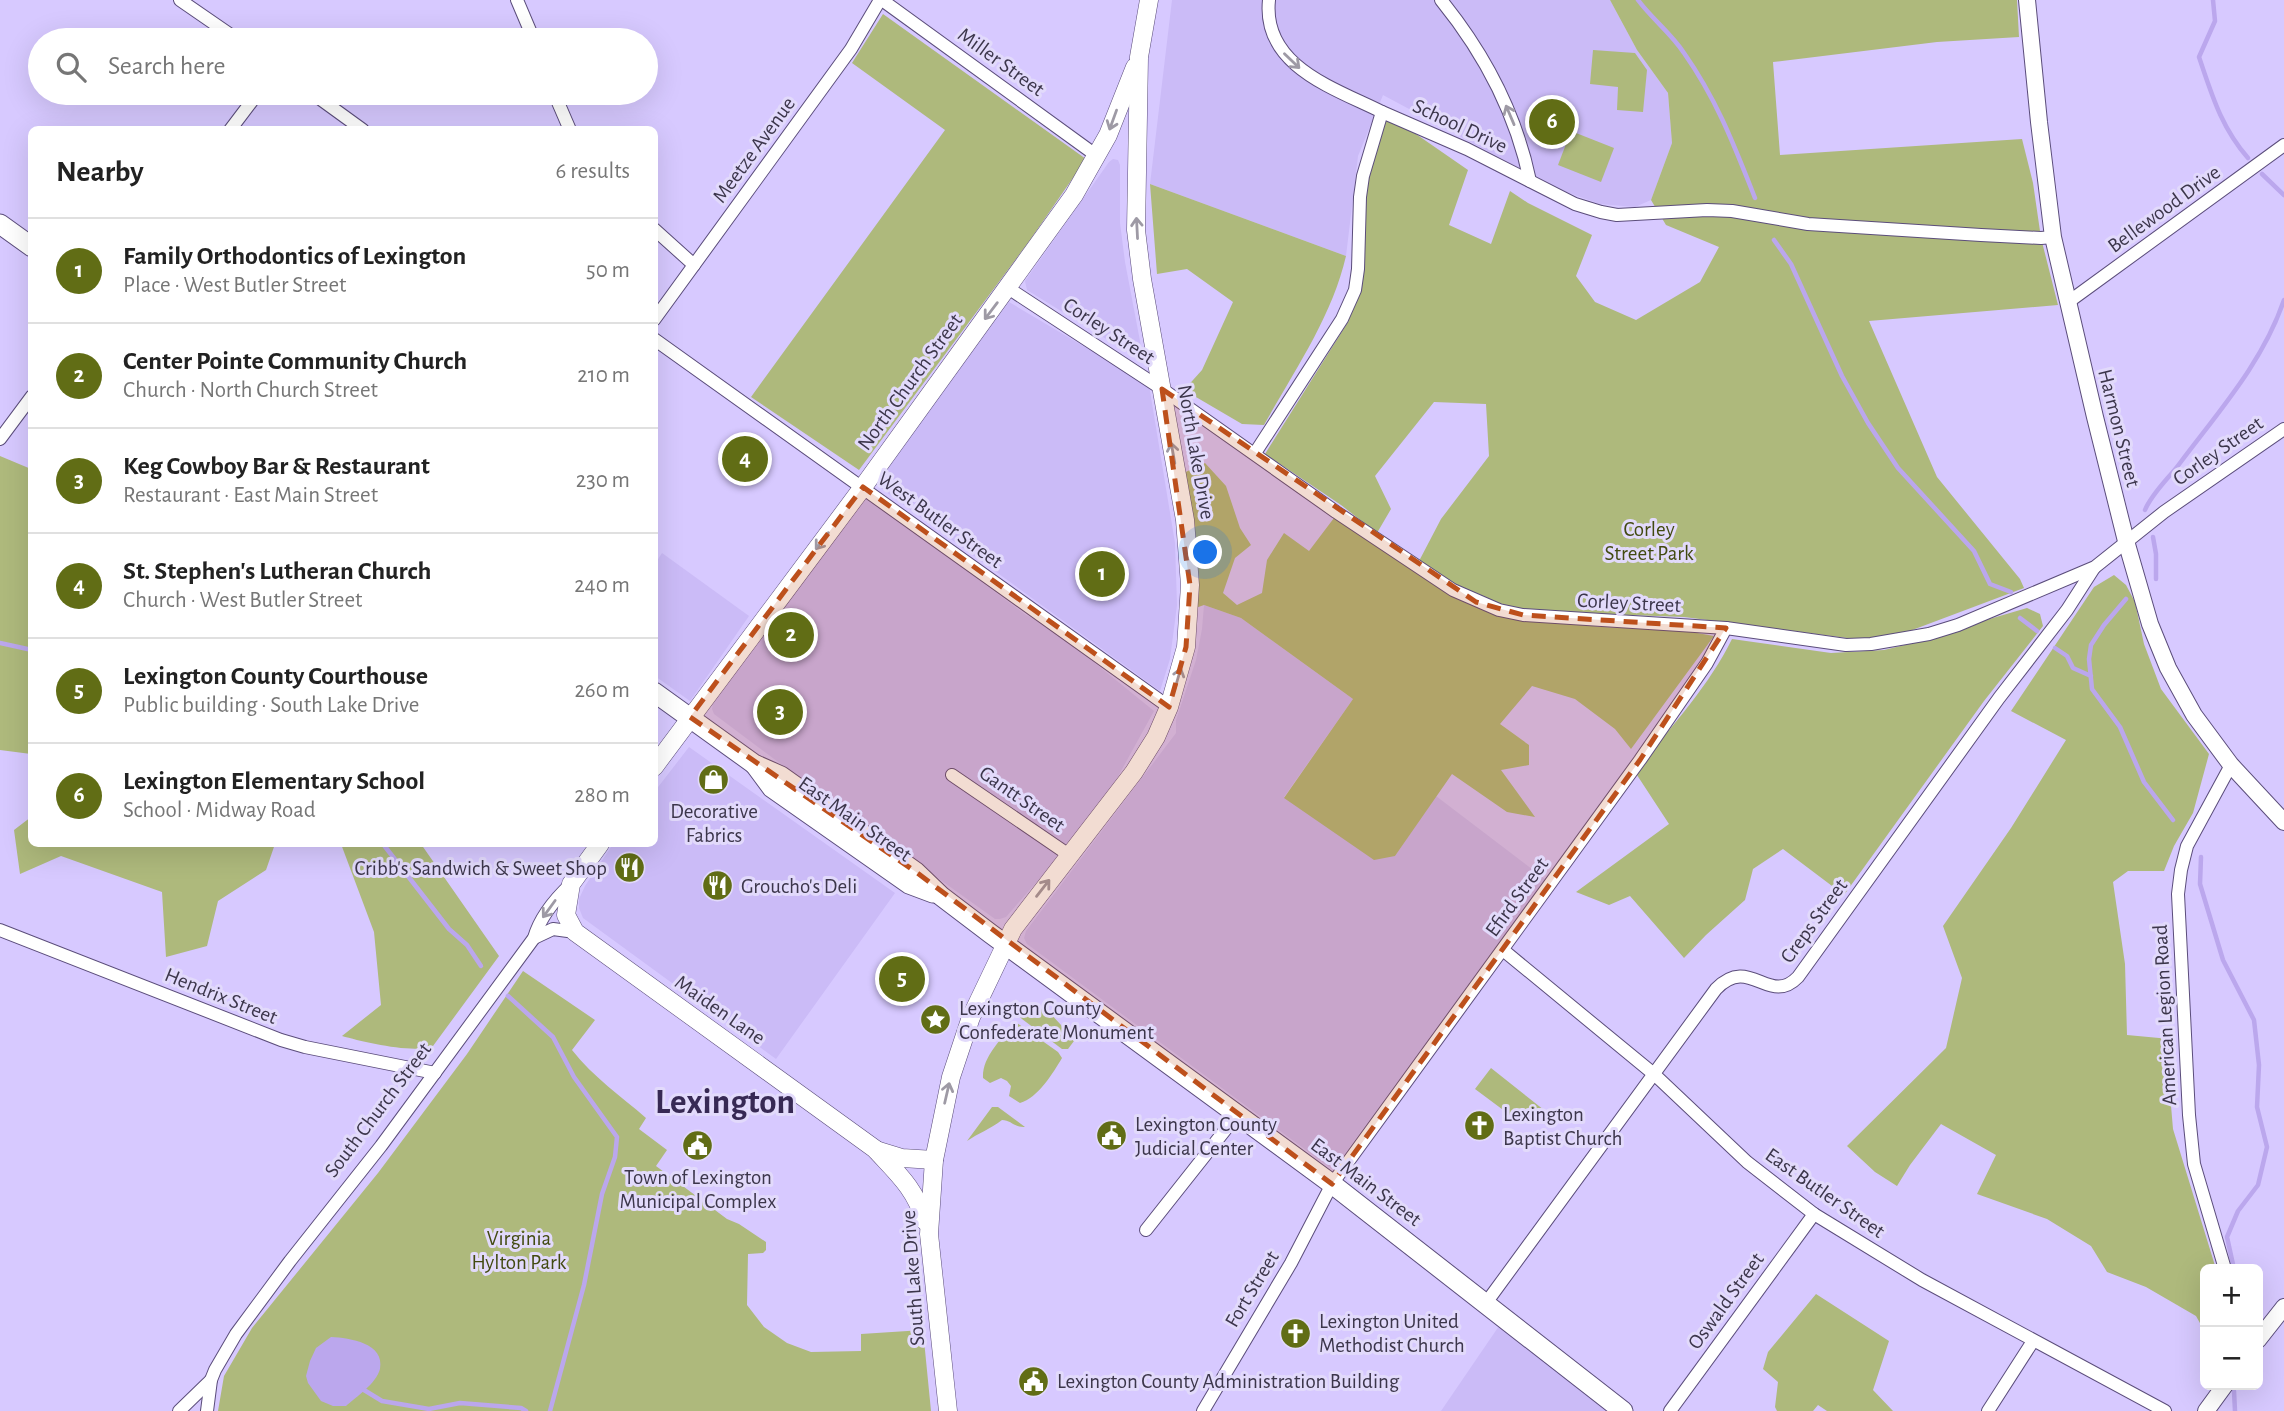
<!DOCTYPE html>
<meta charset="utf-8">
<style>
:root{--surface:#fff;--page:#f2f2f2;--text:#222;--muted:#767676;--line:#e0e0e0;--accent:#616d15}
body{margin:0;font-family:"Alegreya Sans",sans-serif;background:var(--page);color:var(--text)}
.controls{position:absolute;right:21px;bottom:21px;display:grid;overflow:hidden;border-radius:10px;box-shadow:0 7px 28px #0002}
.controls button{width:63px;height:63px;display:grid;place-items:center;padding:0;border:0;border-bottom:2px solid var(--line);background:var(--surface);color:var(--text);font:35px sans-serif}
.you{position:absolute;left:1206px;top:553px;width:24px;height:24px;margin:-18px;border:5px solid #fff;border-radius:50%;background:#1a73e8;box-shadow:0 0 0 10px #1a73e833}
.badge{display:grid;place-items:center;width:46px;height:46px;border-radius:50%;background:var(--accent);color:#fff;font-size:23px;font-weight:700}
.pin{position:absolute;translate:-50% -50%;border:4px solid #fff;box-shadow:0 2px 7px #0006}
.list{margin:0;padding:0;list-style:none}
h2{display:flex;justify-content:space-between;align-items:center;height:91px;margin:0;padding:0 28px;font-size:30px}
h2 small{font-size:23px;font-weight:400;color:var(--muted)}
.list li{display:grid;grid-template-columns:46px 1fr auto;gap:21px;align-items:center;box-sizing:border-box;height:105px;padding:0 28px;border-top:2px solid var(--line)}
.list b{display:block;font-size:26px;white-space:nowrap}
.list p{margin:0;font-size:23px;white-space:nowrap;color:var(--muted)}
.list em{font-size:23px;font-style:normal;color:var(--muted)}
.icon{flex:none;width:38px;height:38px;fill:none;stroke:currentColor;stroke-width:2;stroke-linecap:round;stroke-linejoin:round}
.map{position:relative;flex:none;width:2284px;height:1411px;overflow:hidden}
.search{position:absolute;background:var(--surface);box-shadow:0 7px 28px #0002;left:28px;top:28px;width:630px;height:77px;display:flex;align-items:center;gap:18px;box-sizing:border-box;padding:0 24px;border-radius:38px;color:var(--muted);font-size:26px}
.panel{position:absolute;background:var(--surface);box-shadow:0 7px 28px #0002;left:28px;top:126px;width:630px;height:721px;border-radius:10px}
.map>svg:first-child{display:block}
.built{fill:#cbbbf7}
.green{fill:#aeb97c}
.water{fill:#bba7ed}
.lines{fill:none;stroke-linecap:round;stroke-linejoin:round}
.stream{stroke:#bba7ed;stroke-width:4.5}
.minor-casing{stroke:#5b4d7b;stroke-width:14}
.tertiary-casing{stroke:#5b4d7b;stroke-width:18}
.secondary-casing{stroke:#5b4d7b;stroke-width:19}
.primary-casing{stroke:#5b4d7b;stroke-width:21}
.minor{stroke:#fff;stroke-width:12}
.tertiary{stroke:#fff;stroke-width:16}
.secondary{stroke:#fff;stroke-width:18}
.primary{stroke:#fff;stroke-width:19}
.oneway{stroke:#9e9aa5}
.marked{fill:#bd501c;fill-opacity:0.2;stroke:#bd501c;stroke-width:5;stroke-dasharray:14 9;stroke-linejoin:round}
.labels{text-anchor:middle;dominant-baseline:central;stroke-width:6;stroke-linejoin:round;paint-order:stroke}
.street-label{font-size:21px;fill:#3c364b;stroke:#e2dafb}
.park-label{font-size:21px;fill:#424a11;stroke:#e2dafb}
.poi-label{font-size:21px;fill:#3c364b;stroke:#e2dafb;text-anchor:start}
.town-label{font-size:35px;font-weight:bold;fill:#372954;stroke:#e2dafb}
</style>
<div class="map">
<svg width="2284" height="1411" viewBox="0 0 2284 1411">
<rect width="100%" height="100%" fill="#d7c9ff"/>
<g class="built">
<polygon points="1172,0 1610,0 1637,50 1668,93 1672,143 1651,200 1635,207 1600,204 1558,189 1383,95 1358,156 1346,256 1150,184"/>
<polygon points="1113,159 1118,160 1120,165 1120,223 1125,262 1140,341 1141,348 1136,352 1129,353 1027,290 1025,281 1109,162"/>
<polygon points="1009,302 1149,385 1175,543 1177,605 1170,659 1160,691 875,484"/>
<polygon points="866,496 1026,615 1041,622 1074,646 1154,711 1115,782 1071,843 1006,917 1000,919 995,919 829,800 714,714 712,709 713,702"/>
<polygon points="662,553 749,616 690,701 655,676 655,564"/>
<polygon points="1204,605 1241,618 1353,699 1284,797 1395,856 1436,796 1545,879 1333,1170 1027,944 1024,938 1026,931 1176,733 1176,720 1196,660 1202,629"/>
<polygon points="689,747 895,893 776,1059 583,918 579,908 579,899 585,886 613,844 654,844 655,791"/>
<polygon points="1499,1326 1607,1411 1441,1411"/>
</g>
<g class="green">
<polygon points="1610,0 2017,0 2019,37 1937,42 1773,62 1780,155 2022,139 2033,183 2041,238 2058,305 1869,321 1937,477 2020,579 2024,588 1899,635 1874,638 1847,638 1684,617 1602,614 1549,615 1477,600 1418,563 1441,519 1489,456 1486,404 1434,402 1375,476 1391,509 1377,533 1341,505 1265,454 1348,322 1353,305 1367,175 1387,114 1468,170 1449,225 1491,244 1510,191 1528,203 1592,235 1576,276 1595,302 1636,320 1700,282 1719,247 1666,225 1651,200 1672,143 1668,93 1637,50"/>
<polygon points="883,14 1086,159 1030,240 859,470 751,397 945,130 852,63"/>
<polygon points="1593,50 1635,53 1647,70 1643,112 1617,110 1618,87 1590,84"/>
<polygon points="1571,131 1614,148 1601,182 1558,165"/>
<path d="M1150,184L1346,256C1332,317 1294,371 1264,425L1242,424L1184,390L1202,370L1233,302L1187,269L1157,274Z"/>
<polygon points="0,456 31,469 31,754 0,750"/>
<polygon points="1205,463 1226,486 1240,528 1251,545 1235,558 1223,593 1237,605 1262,593 1267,560 1284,533 1309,551 1334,518 1451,592 1547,622 1604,627 1686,631 1714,636 1631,749 1615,729 1575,699 1532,686 1500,724 1529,745 1529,765 1501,770 1535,817 1507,812 1452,774 1395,856 1374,860 1284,798 1353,699 1241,618 1204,605 1190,610 1177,476"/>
<polygon points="2114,575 2126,585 2135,602 2144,644 2161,689 2209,754 2193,813 2174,846 2164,871 2128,871 2113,882 2125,964 2127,1035 2170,1039 2169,1082 2173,1129 2216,1269 2205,1269 2205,1332 2196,1316 2146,1287 2107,1272 2091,1246 2047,1219 1977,1194 1996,1155 1941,1124 1910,1165 1897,1186 1875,1172 1847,1146 1946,1048 1962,978 1943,926 2011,828 2066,740 2011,711 2094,587"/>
<path d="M2027,608L2040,614L2043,626L1984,701L1844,895L1783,849L1753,869L1745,900L1706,935L1684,958L1630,896L1609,905L1576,892L1669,824L1635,772C1668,730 1708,688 1732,639L1831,653L1884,650L1946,635L1969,625Z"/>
<polygon points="31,817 32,844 275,844 266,870 218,901 207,946 166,957 162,892 61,856 20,874 14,830"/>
<path d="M341,844H421L499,956L433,1046C414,1054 363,1042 342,1036L381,1005L374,932Z"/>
<path d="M523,971L595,1020L572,1050C593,1077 621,1096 646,1118L639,1129L667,1150L656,1166L727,1219L739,1224L766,1242V1250L763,1253L748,1254L747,1305L764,1327L787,1343L811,1352L861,1351V1334L923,1330L931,1411H218L224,1376L252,1328L378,1173L467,1054Z"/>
<polygon points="1015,1002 1022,1006 1033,1004 1049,1012 1061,1025 1063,1032 1074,1041 1068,1049 1062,1049 1022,1019 1017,1014"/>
<path d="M1017,1023L1058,1052L1062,1058C1053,1073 1038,1098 1020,1103L1009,1096L1011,1086L1007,1081L1001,1078L990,1083L983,1078C982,1057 1001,1040 1013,1024Z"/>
<polygon points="1491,1068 1544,1110 1534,1123 1527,1118 1522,1124 1475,1089"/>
<path d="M992,1107H998L1025,1127C1015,1128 1011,1120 1002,1120C990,1129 979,1133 967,1141Z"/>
<polygon points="1816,1294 1889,1341 1873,1390 1893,1411 1827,1411 1818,1405 1813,1411 1777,1411 1775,1407 1778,1382 1763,1369 1768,1352"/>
</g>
<path class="water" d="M331,1337C350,1338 385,1343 380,1369C376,1384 356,1397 346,1406H333L321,1401L308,1383L306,1376L310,1361L316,1348Z"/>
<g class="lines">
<g class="stream">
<path d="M1638,0C1652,19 1671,33 1684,53C1717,100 1734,145 1755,198"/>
<path d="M2213,0L2215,21L2199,57C2212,95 2221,127 2248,158"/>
<polyline points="2262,174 2284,195"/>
<polyline points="1774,240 1791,264 1842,376 1868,423 1898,468 1974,551 1990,584 2011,592"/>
<path d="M2145,510C2152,493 2169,478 2180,463C2219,411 2263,362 2284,300"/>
<polyline points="2153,537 2156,554 2156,579"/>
<polyline points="2126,599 2104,625 2091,645 2089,659 2092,689 2120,727 2144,782 2173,820"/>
<polyline points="2020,618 2037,631"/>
<polyline points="0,643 32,650"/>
<polyline points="2055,648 2067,656 2073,668 2091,676"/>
<polyline points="383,844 449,929 467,945 481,966"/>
<polyline points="2201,857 2200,884 2223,960 2254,1020 2259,1065 2257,1107 2267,1147 2258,1185 2238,1211 2227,1237 2234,1269"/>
<polyline points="508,996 553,1037 574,1077 617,1137 615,1157 602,1194 584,1285 550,1411"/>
<polyline points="364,1390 382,1401 429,1409 460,1403 521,1408 526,1411"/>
<polyline points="2234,1391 2235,1411"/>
</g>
<defs>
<g id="minor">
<polyline points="180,0 238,40"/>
<polyline points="517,0 534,40"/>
<polyline points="882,0 1097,156"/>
<path d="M1269,0C1262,66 1334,88 1382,112"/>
<path d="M1441,0C1484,53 1516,113 1530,181"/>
<polyline points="312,93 363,130"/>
<polyline points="554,93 570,130"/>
<polyline points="230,130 258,93"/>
<polyline points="654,229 694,265"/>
<polyline points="1008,288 1162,389 1336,512 1453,590 1499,610 1523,615 1726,628 1846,645 1871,644 1929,634 1958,625 2095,567 2164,512 2284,429"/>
<polyline points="2067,303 2284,145"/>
<polyline points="654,320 851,49 880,0"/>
<polyline points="654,339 1169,707"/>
<polyline points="0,439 32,396"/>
<polyline points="1255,453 1342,319 1355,290 1358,269 1360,197 1363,176 1382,112 1467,149 1575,204 1601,212 1617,215 1707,210 1732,211 1808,224 1981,235 2041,238 2053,237"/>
<polyline points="952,775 1069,855"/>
<polyline points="0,930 281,1040 305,1047 435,1073"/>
<polyline points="534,938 553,929 575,932"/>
<polyline points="1503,950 1655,1075 1747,1162 1814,1214 1922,1280 2165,1411"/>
<polyline points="1146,1230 1237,1115"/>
<polyline points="2225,1269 2194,1164 2189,1115 2178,894 2181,870 2187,846 2231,765"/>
<path d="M1486,1303L1716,989C1750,954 1769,1007 1798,977L1999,698L2067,610L2094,568"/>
<polyline points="179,1411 211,1380"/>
<path d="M207,1411L211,1380L215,1370L236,1334L290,1261L381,1146L534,938C540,917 555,899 571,884"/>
<polyline points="1203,1411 1291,1263 1332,1184 1640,760 1707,663 1726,628"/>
<polyline points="1670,1411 1814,1214"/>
<polyline points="1988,1411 2033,1341"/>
</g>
<g id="tertiary">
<polyline points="2027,0 2039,122 2053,237 2095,417 2126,541 2150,624 2168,668 2194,715 2231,765 2284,822"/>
<polyline points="2258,1340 2284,1307"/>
<polyline points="2206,1411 2225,1385"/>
</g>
<g id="secondary">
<polyline points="654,767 863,487 1074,195 1108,135 1135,67"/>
<path d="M600,844L571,884L566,915L575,932L875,1149C897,1173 915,1188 925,1221"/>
<polyline points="876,1150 902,1158 934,1160"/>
<polyline points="948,1411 929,1234 934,1160 951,1077 971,1017 1013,929 1134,772 1156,737 1169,707 1186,647 1190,585 1185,520 1142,279 1136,230 1139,57 1149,0"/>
</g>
<g id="primary">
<polyline points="0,224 32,247"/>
<polyline points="654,692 754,764 781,776 916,872 941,896 991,934 1332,1184 1623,1411"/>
<polyline points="755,765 772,788 909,884 933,893"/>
</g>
</defs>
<use href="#minor" class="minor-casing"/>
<use href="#tertiary" class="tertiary-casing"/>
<use href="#secondary" class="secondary-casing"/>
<use href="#primary" class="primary-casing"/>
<use href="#minor" class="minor"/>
<use href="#tertiary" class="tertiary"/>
<use href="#secondary" class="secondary"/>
<use href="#primary" class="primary"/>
</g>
<defs><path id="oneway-shaft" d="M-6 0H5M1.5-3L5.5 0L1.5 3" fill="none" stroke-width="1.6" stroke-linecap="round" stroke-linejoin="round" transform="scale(1.75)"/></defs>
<g class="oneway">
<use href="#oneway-shaft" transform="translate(1292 61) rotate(44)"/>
<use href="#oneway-shaft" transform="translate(1510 115) rotate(-113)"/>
<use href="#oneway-shaft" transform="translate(1113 120) rotate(110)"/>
<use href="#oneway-shaft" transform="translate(1137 228) rotate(-93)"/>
<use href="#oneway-shaft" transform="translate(991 311) rotate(127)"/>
<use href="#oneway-shaft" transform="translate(1173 453) rotate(-100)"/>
<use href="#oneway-shaft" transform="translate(822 541) rotate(127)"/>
<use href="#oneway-shaft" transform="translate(1178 678) rotate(-74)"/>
<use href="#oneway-shaft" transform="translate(1043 888) rotate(-52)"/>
<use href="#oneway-shaft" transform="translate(549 909) rotate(126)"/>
<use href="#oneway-shaft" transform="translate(947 1093) rotate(-77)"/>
</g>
<path class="marked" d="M1162,389L1476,602L1523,615L1726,628L1640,760L1332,1184L916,872L690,717L863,487L1169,707L1186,647L1190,585Z"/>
<defs>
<symbol id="shop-disc" viewBox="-11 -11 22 22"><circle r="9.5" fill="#616d15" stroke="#e2dafb"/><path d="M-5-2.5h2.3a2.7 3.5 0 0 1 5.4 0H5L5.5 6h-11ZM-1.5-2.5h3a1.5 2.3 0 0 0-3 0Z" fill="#fff"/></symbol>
<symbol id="restaurant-disc" viewBox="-11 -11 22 22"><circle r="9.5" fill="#616d15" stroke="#e2dafb"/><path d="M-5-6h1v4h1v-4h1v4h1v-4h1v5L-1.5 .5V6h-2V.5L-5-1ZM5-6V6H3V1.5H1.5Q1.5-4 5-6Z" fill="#fff"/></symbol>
<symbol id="sight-disc" viewBox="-11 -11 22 22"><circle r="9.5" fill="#616d15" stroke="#e2dafb"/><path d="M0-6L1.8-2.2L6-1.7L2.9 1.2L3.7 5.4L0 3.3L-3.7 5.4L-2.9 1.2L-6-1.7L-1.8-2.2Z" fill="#fff"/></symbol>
<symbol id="church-disc" viewBox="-11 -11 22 22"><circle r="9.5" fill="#616d15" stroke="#e2dafb"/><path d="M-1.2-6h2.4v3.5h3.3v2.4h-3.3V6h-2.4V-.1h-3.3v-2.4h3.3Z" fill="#fff"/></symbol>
<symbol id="civic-disc" viewBox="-11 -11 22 22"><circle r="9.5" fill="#616d15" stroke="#e2dafb"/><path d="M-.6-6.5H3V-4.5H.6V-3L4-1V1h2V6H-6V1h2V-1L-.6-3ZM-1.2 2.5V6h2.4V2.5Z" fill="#fff"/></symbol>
</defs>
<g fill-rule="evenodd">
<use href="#shop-disc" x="696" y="762" width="35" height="35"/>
<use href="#restaurant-disc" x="612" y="850" width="35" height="35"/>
<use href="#restaurant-disc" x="700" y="868" width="35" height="35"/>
<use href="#sight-disc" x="918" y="1002" width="35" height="35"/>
<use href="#church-disc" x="1462" y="1108" width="35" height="35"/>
<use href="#civic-disc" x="1094" y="1118" width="35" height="35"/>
<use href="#civic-disc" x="680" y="1128" width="35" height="35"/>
<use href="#church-disc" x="1278" y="1316" width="35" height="35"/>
<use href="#civic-disc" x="1016" y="1364" width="35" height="35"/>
</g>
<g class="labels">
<g class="street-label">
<text transform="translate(1001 62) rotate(36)">Miller Street</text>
<text transform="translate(1460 126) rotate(25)">School Drive</text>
<text transform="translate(754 150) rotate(-54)">Meetze Avenue</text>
<text transform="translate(2164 209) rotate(-36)">Bellewood Drive</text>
<text transform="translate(1109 331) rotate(33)">Corley Street</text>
<text transform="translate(910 382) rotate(-54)">North Church Street</text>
<text transform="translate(2119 428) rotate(76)">Harmon Street</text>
<text transform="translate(2218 451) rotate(-35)">Corley Street</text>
<text transform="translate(1196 452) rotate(80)">North Lake Drive</text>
<text transform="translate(940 520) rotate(36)">West Butler Street</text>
<text transform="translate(1629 603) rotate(3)">Corley Street</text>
<text transform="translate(1022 799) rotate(35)">Gantt Street</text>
<text transform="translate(855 819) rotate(35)">East Main Street</text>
<text transform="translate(1517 897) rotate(-54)">Efird Street</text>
<text transform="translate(1814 921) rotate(-54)">Creps Street</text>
<text transform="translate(221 996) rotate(22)">Hendrix Street</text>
<text transform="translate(720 1010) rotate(35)">Maiden Lane</text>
<text transform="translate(2165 1015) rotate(-93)">American Legion Road</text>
<text transform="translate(378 1110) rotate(-53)">South Church Street</text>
<text transform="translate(1366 1182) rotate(37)">East Main Street</text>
<text transform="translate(1825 1193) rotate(35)">East Butler Street</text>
<text transform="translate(913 1278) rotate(-94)">South Lake Drive</text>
<text transform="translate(1252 1289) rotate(-59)">Fort Street</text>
<text transform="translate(1726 1301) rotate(-54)">Oswald Street</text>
</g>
<g class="park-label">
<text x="1649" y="529">Corley<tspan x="1649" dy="24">Street Park</tspan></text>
<text x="519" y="1238">Virginia<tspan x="519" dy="24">Hylton Park</tspan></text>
</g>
<g class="poi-label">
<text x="714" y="811" text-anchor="middle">Decorative<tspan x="714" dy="24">Fabrics</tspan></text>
<text x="607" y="868" text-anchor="end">Cribb's Sandwich &amp; Sweet Shop</text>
<text x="741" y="886">Groucho's Deli</text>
<text x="959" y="1008">Lexington County<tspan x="959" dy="24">Confederate Monument</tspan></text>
<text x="1503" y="1114">Lexington<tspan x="1503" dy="24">Baptist Church</tspan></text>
<text x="1135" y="1124">Lexington County<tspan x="1135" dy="24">Judicial Center</tspan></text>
<text x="698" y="1177" text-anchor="middle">Town of Lexington<tspan x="698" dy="24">Municipal Complex</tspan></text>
<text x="1319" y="1321">Lexington United<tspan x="1319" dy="24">Methodist Church</tspan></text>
<text x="1057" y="1381">Lexington County Administration Building</text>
</g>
<g class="town-label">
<text x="725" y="1102">Lexington</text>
</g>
</g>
</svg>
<div class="controls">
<button>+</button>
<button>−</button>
</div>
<div class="you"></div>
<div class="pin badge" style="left:1102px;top:574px">1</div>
<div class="pin badge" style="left:791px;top:635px">2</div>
<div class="pin badge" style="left:780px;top:712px">3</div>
<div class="pin badge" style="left:745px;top:459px">4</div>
<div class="pin badge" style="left:902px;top:979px">5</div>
<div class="pin badge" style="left:1552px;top:122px">6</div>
<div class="search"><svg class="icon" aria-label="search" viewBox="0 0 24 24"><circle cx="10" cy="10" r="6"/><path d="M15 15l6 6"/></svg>Search here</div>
<section class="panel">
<h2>Nearby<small>6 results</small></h2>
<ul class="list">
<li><span class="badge">1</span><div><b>Family Orthodontics of Lexington</b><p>Place · West Butler Street</p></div><em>50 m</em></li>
<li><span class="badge">2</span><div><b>Center Pointe Community Church</b><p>Church · North Church Street</p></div><em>210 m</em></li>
<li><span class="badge">3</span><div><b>Keg Cowboy Bar &amp; Restaurant</b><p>Restaurant · East Main Street</p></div><em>230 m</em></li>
<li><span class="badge">4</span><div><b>St. Stephen's Lutheran Church</b><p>Church · West Butler Street</p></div><em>240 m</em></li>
<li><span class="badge">5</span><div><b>Lexington County Courthouse</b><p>Public building · South Lake Drive</p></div><em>260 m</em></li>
<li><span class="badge">6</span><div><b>Lexington Elementary School</b><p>School · Midway Road</p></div><em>280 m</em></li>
</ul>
</section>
</div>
